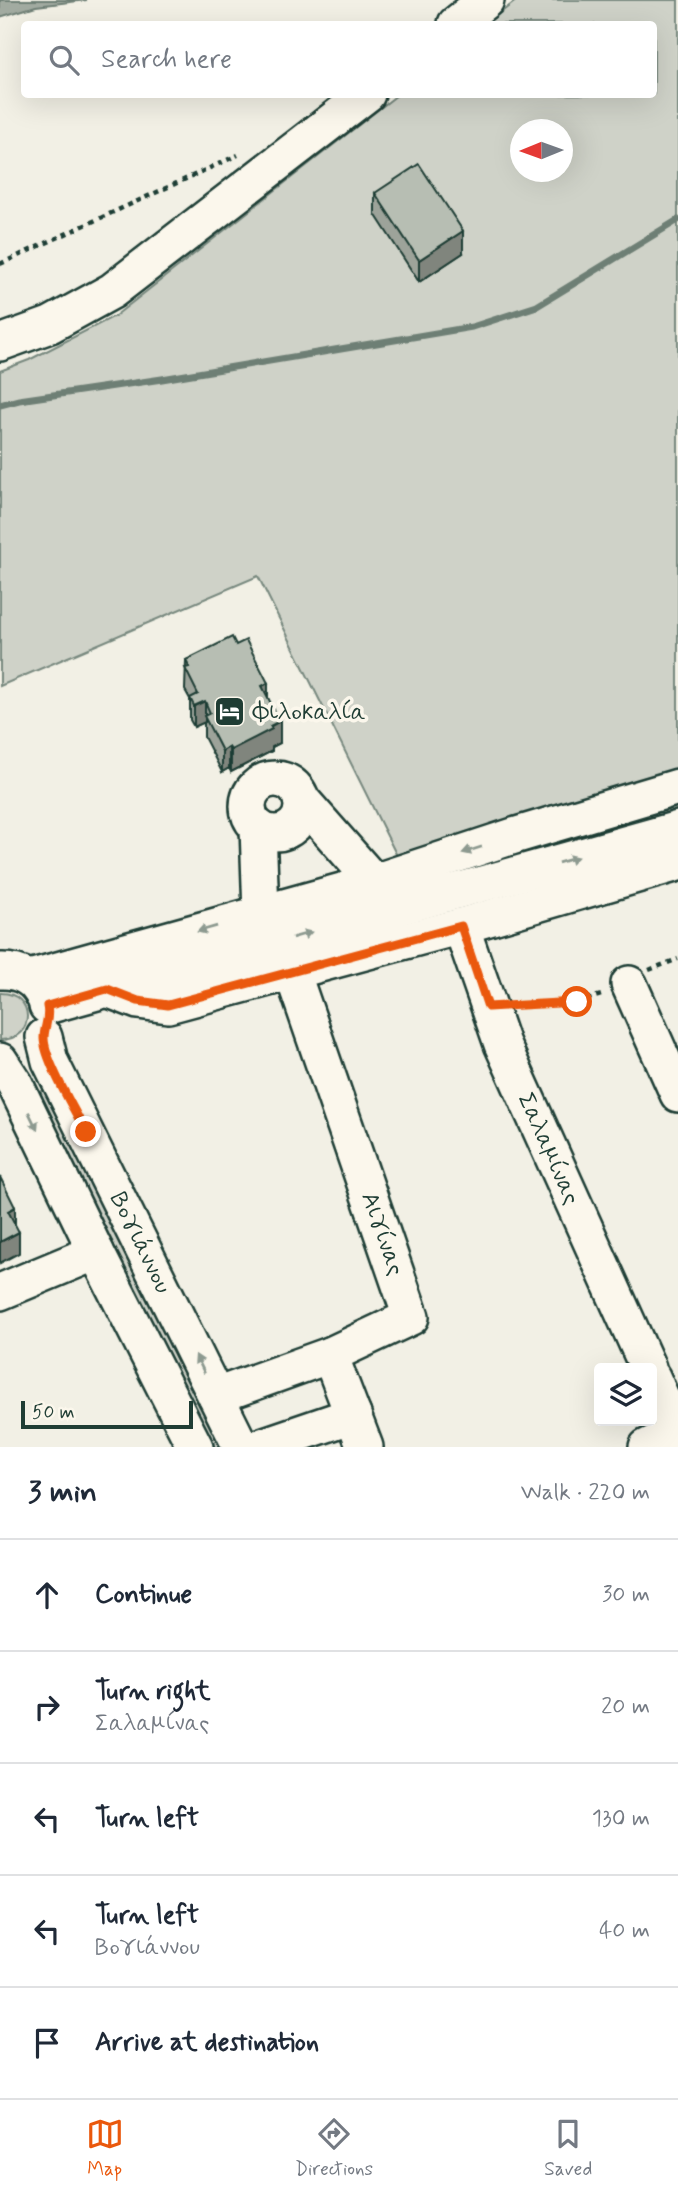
<!DOCTYPE html>
<meta charset="utf-8">
<style>
:root{--surface:#fff;--page:#f6f6f7;--text:#1f2937;--muted:#747a83;--line:#e0e1e3;--accent:#ea580c}
body{margin:0;font-family:Mynerve,sans-serif;background:var(--page);color:var(--text)}
.controls{position:absolute;right:21px;bottom:21px;display:grid;overflow:hidden;border-radius:7px;box-shadow:0 7px 28px #0002}
.controls button{width:63px;height:63px;display:grid;place-items:center;padding:0;border:0;border-bottom:2px solid var(--line);background:var(--surface);color:var(--text);font:35px sans-serif}
.compass{position:absolute;left:510px;top:119px;width:63px;height:63px;border-radius:50%;background:var(--surface);box-shadow:0 7px 28px #0002;rotate:269deg}
.scale{position:absolute;left:21px;bottom:18px;width:172px;box-sizing:border-box;padding-left:7px;border:4px solid #1f3d34;border-top:0;font-size:19px;line-height:24px;white-space:nowrap;color:#1f3d34;-webkit-text-stroke:5px #fbf7ec;paint-order:stroke}
.stop{position:absolute;width:21px;height:21px;margin:-16px;border:5px solid #ea580c;border-radius:50%;background:#fff}
.stop.end{background:#ea580c;border-color:#fff;box-shadow:0 2px 7px #0008}
.list{margin:0;padding:0;list-style:none}
h2{display:flex;justify-content:space-between;align-items:center;height:91px;margin:0;padding:0 28px;font-size:30px}
h2 small{font-size:23px;font-weight:400;color:var(--muted)}
.list li{display:grid;grid-template-columns:46px 1fr auto;gap:21px;align-items:center;box-sizing:border-box;height:112px;padding:0 28px;border-top:2px solid var(--line)}
.list b{display:block;font-size:26px;white-space:nowrap}
.list p{margin:0;font-size:23px;white-space:nowrap;color:var(--muted)}
.list em{font-size:23px;font-style:normal;color:var(--muted)}
.icon{flex:none;width:38px;height:38px;fill:none;stroke:currentColor;stroke-width:2;stroke-linecap:round;stroke-linejoin:round}
.map{position:relative;flex:none;width:678px;height:1447px;overflow:hidden}
.search{position:absolute;background:var(--surface);box-shadow:0 7px 28px #0002;left:21px;right:21px;top:21px;height:77px;display:flex;align-items:center;gap:18px;box-sizing:border-box;padding:0 24px;border-radius:7px;color:var(--muted);font-size:26px}
.sheet{height:651px;background:var(--surface)}
nav{display:flex;justify-content:space-around;align-items:center;box-sizing:border-box;height:98px;border-top:2px solid var(--line);background:var(--surface);font-size:19px;color:var(--muted)}
nav a{display:grid;justify-items:center;gap:4px}
nav .on{color:var(--accent)}
.map>svg:first-child{display:block}
.green{fill:#cfd2c8;stroke:#77887e;stroke-width:2;fill-rule:evenodd}
.water{fill:#a2aba1;stroke:#6e7f75;stroke-width:2}
.lines{fill:none;stroke-linecap:round;stroke-linejoin:round}
.stream{stroke:#6e7f75;stroke-width:7}
.minor-casing{stroke:#1f3d34;stroke-width:40}
.path{stroke:#1f3d34;stroke-width:4.5;stroke-dasharray:5 5;stroke-linecap:butt}
.minor{stroke:#fbf7ec;stroke-width:35}
.wall{fill:#9da39a;stroke:#1f3d34;stroke-width:2}
.shaded-wall{fill:#80857d;stroke:#1f3d34;stroke-width:2}
.building{fill:#b7beb3;stroke:#1f3d34;stroke-width:2}
.oneway{fill:#8d9a90}
.route{stroke:#ea580c;stroke-width:9}
.labels{text-anchor:middle;dominant-baseline:central;stroke-width:7;stroke-linejoin:round;paint-order:stroke}
.poi-label{font-size:24px;fill:#1f3d34;stroke:#fbf7ec;text-anchor:start}
.street-label{font-size:24px;fill:#1f3d34;stroke:#fbf7ec}
</style>
<div class="map">
<svg width="678" height="1447" viewBox="0 0 678 1447">
<rect width="100%" height="100%" fill="#f2f0e5"/>
<filter id="ink" filterUnits="userSpaceOnUse"><feTurbulence type="fractalNoise" baseFrequency=".0143" numOctaves="2"/><feDisplacementMap in="SourceGraphic" scale="14" xChannelSelector="R" yChannelSelector="G"/><feConvolveMatrix kernelMatrix="1 2 1 2 8 2 1 2 1" color-interpolation-filters="sRGB"/></filter>
<g filter="url(#ink)">
<g class="green">
<path d="M517,0H678V775L398,858L258,576L0,686V371L29,360L115,316L397,95L654,94V24H486ZM520,130H562V172H520Z"/>
<path d="M0,993C35,992 37,1040 0,1040Z"/>
<polygon points="48,1088 226,1447 209,1447 36,1094"/>
</g>
<polygon class="water" points="0,0 87,0 36,6 0,17"/>
<g class="lines">
<polyline class="stream" points="0,405 19,400 162,379 472,327 537,306 678,220"/>
<defs>
<g id="minor">
<polyline points="456,24 486,0"/>
<polyline points="0,343 50,325 112,291 367,94"/>
<circle cx="275" cy="806" r="27"/>
<polyline points="301,799 374,882"/>
<polyline points="258,827 261,914"/>
<polyline points="461,926 502,1044 648,1368"/>
<path d="M0,971C19,970 36,979 44,997"/>
<polyline points="292,972 411,1317 330,1355 365,1447"/>
<polyline points="29,978 374,882 517,835 678,787"/>
<polyline points="629,984 678,1094"/>
<polyline points="107,989 138,1001 168,1005 461,926 678,863"/>
<polyline points="47,1006 678,829"/>
<polyline points="44,1037 50,1061 241,1447"/>
<polyline points="0,1061 15,1084 96,1252 195,1447"/>
<polyline points="0,1292 96,1252"/>
<polyline points="652,1377 677,1433"/>
<polyline points="216,1396 330,1355"/>
<polyline points="259,1447 353,1415"/>
<polyline points="647,1447 678,1432"/>
</g>
</defs>
<use href="#minor" class="minor-casing"/>
<g class="path">
<polyline points="0,264 238,155"/>
<polyline points="649,970 678,959"/>
<polyline points="517,1005 577,1002 605,994"/>
</g>
<use href="#minor" class="minor"/>
</g>
<g class="wall">
<polygon points="375,193 463,253 419,282 375,214"/>
<polygon points="236,645 268,698 280,743 272,747 272,751 231,772 229,768 222,772 204,737 204,722 194,727 190,720 190,699 185,690 186,660"/>
</g>
<g class="shaded-wall">
<polygon points="463,231 463,253 419,282 419,260"/>
<polygon points="268,683 268,705 262,686"/>
<polygon points="205,701 205,722 194,727 194,706"/>
<polygon points="280,721 280,743 272,747 272,751 231,772 231,750"/>
<polygon points="229,747 229,768 222,772 222,751"/>
<polygon points="15,1207 15,1229 8,1211"/>
<polygon points="19,1232 19,1253 0,1263 0,1242"/>
</g>
<g class="building">
<polygon points="419,164 463,231 419,260 375,193"/>
<polygon points="232,637 236,645 246,640 268,683 262,686 280,721 270,726 272,729 231,750 229,747 222,751 204,716 210,713 205,701 194,706 190,698 198,694 185,668 189,667 186,660"/>
<polygon points="0,1177 15,1207 8,1211 19,1232 0,1242"/>
</g>
<defs><path id="oneway-solid" d="M-6-.8H1V-3.2L6.5 0L1 3.2V.8H-6Z" transform="scale(1.75)"/></defs>
<g class="oneway">
<use href="#oneway-solid" transform="translate(472 850) rotate(162)"/>
<use href="#oneway-solid" transform="translate(568 860) rotate(-16)"/>
<use href="#oneway-solid" transform="translate(207 929) rotate(164)"/>
<use href="#oneway-solid" transform="translate(302 935) rotate(-16)"/>
<use href="#oneway-solid" transform="translate(33 1121) rotate(64)"/>
<use href="#oneway-solid" transform="translate(200 1364) rotate(-116)"/>
</g>
</g>
<g class="lines" filter="url(#ink)">
<path class="route" d="M86,1132C75,1111 44,1059 44,1038C44,1026 50,1020 47,1006L107,989L138,1001L168,1005L461,926L488,1007L577,1002"/>
</g>
<defs>
<symbol id="hotel-square" viewBox="-11 -11 22 22"><rect x="-9" y="-9" width="18" height="18" rx="4" fill="#1f3d34" stroke="#fbf7ec"/><path d="M-6-4.5h1.5V1H6V5H4.5V3h-9V5H-6ZM-4 0a1.8 1.8 0 1 1 3.6 0ZM.5 0V-2.5h3Q6-2.5 6 0Z" fill="#fff"/></symbol>
</defs>
<g fill-rule="evenodd">
<use href="#hotel-square" x="212" y="694" width="35" height="35"/>
</g>
<g class="labels">
<g class="poi-label">
<text x="253" y="712">Φιλοκαλία</text>
</g>
<g class="street-label">
<text transform="translate(548 1149) rotate(66)">Σαλαμίνας</text>
<text transform="translate(382 1234) rotate(71)">Αιγίνας</text>
<text transform="translate(140 1243) rotate(64)">Βογιάννου</text>
</g>
</g>
</svg>
<div class="controls">
<button><svg class="icon" aria-label="layers" viewBox="0 0 24 24"><path d="M12 4l9 5-9 5-9-5zM3 14l9 5 9-5"/></svg></button>
</div>
<svg class="compass" viewBox="-18 -18 36 36"><path d="M0-13l5 13h-10z" fill="#e53935"/><path d="M0 13l5-13h-10z" fill="#747a83"/></svg>
<div class="scale">50 m</div>
<div class="stop" style="left:577px;top:1002px"></div>
<div class="stop end" style="left:86px;top:1132px"></div>
<div class="search"><svg class="icon" aria-label="search" viewBox="0 0 24 24"><circle cx="10" cy="10" r="6"/><path d="M15 15l6 6"/></svg>Search here</div>
</div>
<section class="sheet">
<h2>3 min<small>Walk · 220 m</small></h2>
<ul class="list">
<li><svg class="icon" aria-label="ahead" viewBox="0 0 24 24"><path d="M12 20V5M6 11l6-6 6 6"/></svg><div><b>Continue</b></div><em>30 m</em></li>
<li><svg class="icon" aria-label="right" viewBox="0 0 24 24"><path d="M7 20v-9h11M14 6l5 5-5 5"/></svg><div><b>Turn right</b><p>Σαλαμίνας</p></div><em>20 m</em></li>
<li><svg class="icon" aria-label="left" viewBox="0 0 24 24"><path d="M17 20v-9H6M10 6l-5 5 5 5"/></svg><div><b>Turn left</b></div><em>130 m</em></li>
<li><svg class="icon" aria-label="left" viewBox="0 0 24 24"><path d="M17 20v-9H6M10 6l-5 5 5 5"/></svg><div><b>Turn left</b><p>Βογιάννου</p></div><em>40 m</em></li>
<li><svg class="icon" aria-label="arrive" viewBox="0 0 24 24"><path d="M6 21V4h12l-3 4 3 4H6"/></svg><div><b>Arrive at destination</b></div></li>
</ul>
</section>
<nav>
<a class="on"><svg class="icon" aria-label="map" viewBox="0 0 24 24"><path d="M3 6l6-2 6 2 6-2v14l-6 2-6-2-6 2zM9 4v14M15 6v14"/></svg>Map</a>
<a><svg class="icon" aria-label="directions" viewBox="0 0 24 24"><path d="M12 3l9 9-9 9-9-9zM9 14v-3h6M13 9l2 2-2 2"/></svg>Directions</a>
<a><svg class="icon" aria-label="saved" viewBox="0 0 24 24"><path d="M7 4h10v16l-5-4-5 4z"/></svg>Saved</a>
</nav>
